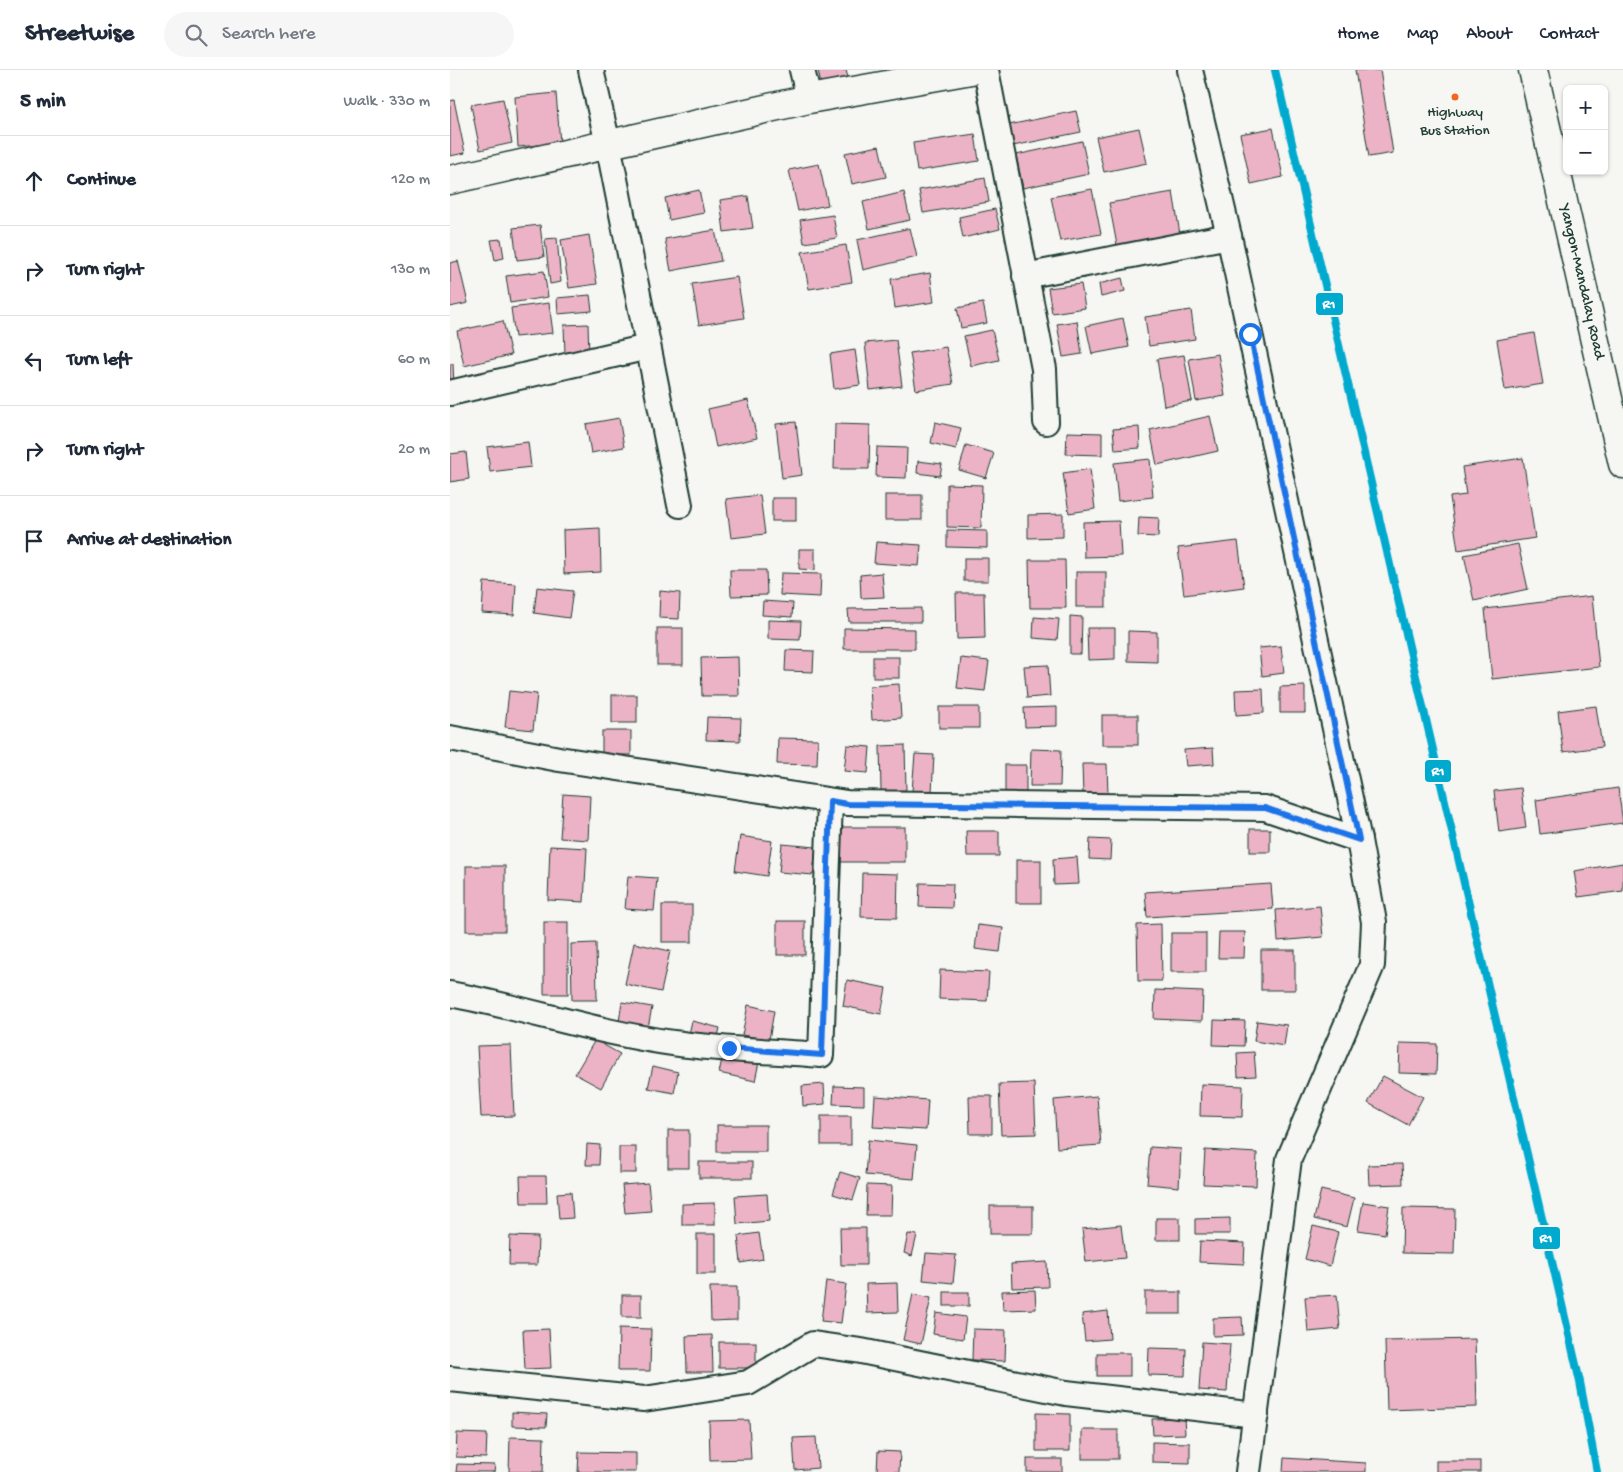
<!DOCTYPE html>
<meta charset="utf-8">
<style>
:root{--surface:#fff;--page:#f6f6f7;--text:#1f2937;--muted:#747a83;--line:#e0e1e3}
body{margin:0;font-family:"Gochi Hand",sans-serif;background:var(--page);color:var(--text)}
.controls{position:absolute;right:15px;top:15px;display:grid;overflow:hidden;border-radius:8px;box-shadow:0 1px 4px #0004}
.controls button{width:45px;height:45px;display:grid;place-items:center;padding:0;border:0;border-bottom:1px solid var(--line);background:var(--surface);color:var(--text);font:25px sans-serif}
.stop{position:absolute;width:15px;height:15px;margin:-11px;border:4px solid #1a73e8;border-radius:50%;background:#fff}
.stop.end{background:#1a73e8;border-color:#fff;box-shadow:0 1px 5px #0008}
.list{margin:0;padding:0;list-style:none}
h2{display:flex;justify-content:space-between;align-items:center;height:65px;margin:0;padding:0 20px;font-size:21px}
h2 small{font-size:16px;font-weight:400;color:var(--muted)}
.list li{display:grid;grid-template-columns:32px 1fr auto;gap:15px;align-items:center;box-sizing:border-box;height:90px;padding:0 20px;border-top:1px solid var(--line)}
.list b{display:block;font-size:19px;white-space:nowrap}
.list em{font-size:16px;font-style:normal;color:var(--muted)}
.icon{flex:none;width:28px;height:28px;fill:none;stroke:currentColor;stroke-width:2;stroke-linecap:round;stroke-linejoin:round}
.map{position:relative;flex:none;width:1173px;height:1402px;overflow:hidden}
header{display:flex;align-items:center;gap:30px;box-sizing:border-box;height:70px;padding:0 25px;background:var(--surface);border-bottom:1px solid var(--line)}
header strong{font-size:24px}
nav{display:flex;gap:28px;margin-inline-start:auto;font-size:18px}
.search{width:350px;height:45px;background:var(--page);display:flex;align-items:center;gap:12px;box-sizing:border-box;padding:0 18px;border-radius:28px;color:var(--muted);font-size:19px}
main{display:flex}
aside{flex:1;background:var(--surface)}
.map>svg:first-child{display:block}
.building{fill:#ecb3c6;stroke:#1f3d34}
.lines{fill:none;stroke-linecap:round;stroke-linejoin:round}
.street-casing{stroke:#1f3d34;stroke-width:28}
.secondary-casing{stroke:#1f3d34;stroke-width:31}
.highway-casing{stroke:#1f3d34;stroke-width:31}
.street{stroke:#f6f6f2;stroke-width:24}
.secondary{stroke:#f6f6f2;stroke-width:28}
.highway{stroke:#f6f6f2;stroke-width:28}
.rail-1-casing{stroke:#f6f6f2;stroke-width:11}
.rail-1{stroke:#00a9ce;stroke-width:8}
.route{stroke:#1a73e8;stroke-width:6}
.bus-dot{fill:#f26522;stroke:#f6f6f2;stroke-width:2}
.labels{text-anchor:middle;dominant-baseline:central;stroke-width:4;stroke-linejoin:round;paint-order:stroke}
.bus-label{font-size:15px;fill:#1f3d34;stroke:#f6f6f2}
.street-label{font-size:16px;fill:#1f3d34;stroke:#f6f6f2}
.line-badge{stroke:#f6f6f2;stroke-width:2}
.badge-label{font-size:14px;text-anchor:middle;font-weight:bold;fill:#fff}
</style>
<header>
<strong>Streetwise</strong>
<div class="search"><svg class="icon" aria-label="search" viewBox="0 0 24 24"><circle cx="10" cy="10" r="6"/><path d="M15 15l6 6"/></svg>Search here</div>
<nav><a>Home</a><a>Map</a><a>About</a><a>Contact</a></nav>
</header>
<main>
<aside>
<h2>5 min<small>Walk · 330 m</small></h2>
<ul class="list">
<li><svg class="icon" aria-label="ahead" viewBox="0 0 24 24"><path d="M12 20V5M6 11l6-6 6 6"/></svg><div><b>Continue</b></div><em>120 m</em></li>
<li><svg class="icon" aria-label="right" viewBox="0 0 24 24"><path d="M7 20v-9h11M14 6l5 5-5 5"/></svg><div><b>Turn right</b></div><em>130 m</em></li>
<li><svg class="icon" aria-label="left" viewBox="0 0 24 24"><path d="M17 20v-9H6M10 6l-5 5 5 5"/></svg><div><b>Turn left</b></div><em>60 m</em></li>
<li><svg class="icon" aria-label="right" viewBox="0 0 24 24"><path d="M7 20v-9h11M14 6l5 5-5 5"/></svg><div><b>Turn right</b></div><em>20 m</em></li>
<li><svg class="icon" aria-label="arrive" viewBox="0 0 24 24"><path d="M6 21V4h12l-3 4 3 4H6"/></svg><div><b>Arrive at destination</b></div></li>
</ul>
</aside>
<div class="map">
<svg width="1173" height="1402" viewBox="0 0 1173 1402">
<rect width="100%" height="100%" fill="#f6f6f2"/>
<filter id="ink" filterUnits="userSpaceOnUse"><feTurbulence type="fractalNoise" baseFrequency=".02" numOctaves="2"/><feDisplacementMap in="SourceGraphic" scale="10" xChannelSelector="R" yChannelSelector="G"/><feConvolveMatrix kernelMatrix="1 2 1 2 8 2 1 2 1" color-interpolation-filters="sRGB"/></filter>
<g filter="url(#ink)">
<g class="building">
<polygon points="368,0 396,0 398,8 371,15"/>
<polygon points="905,0 930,0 943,83 919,87"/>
<polygon points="106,23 110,73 68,77 65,27"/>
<polygon points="53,29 62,73 30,80 21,35"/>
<polygon points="4,30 15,83 0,86 0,31"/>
<polygon points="626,41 631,62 563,76 559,55"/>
<polygon points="689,58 697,93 654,102 646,67"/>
<polygon points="823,58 833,107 801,114 790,64"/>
<polygon points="525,64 529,91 467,101 463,73"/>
<polygon points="632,71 639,104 573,118 566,85"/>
<polygon points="429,76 436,107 402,114 395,83"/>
<polygon points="369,94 378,135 348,141 339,100"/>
<polygon points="535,108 539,132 473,143 469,120"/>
<polygon points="642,119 651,164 610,171 601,127"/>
<polygon points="249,120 254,143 219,150 215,128"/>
<polygon points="454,122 460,150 419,159 413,132"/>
<polygon points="723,122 730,164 667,175 659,133"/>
<polygon points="298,126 303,158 274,162 270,130"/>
<polygon points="545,139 550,159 513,168 509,147"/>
<polygon points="383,145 387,168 354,173 350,150"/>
<polygon points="90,155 94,187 67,190 63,158"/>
<polygon points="460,158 467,187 413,200 407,170"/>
<polygon points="265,160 271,191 221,201 215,169"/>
<polygon points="139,165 147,214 119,218 111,170"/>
<polygon points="107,168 111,212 100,214 95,169"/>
<polygon points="51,169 54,188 45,190 41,170"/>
<polygon points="396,175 402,212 359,219 352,182"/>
<polygon points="8,191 18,233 0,237 0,193"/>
<polygon points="94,201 98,227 60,233 56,206"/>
<polygon points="480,203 484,232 445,238 441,209"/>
<polygon points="287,207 294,248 249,255 242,214"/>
<polygon points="672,208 675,221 651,227 649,214"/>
<polygon points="631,214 635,238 602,243 598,218"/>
<polygon points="140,225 142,241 108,244 107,228"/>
<polygon points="99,233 103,263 65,267 61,238"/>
<polygon points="533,233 537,253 511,258 507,238"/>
<polygon points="741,240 745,269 699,276 695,247"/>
<polygon points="673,248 679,277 642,284 636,256"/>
<polygon points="53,251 61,285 14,296 7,261"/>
<polygon points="627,251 632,284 613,287 607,254"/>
<polygon points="138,254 139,284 115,285 114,255"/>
<polygon points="542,260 549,290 521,296 514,266"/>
<polygon points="1084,263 1093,314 1055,320 1047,270"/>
<polygon points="446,270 452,316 420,320 415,273"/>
<polygon points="496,277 503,314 466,320 460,283"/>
<polygon points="405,280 410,315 384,319 380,284"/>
<polygon points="768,284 775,326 746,331 739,289"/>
<polygon points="734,285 742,331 714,336 707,289"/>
<polygon points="0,294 3,294 4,317 0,317"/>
<polygon points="298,330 307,368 266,377 258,339"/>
<polygon points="760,346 768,381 707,395 700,360"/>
<polygon points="169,348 174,377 141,383 136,354"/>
<polygon points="346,352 352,405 332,408 326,354"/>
<polygon points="485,352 511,358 506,379 481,373"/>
<polygon points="385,354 420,355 419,399 384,399"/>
<polygon points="689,357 690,378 665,380 663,359"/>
<polygon points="617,362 652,363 652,385 616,384"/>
<polygon points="78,372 81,397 40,402 37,377"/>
<polygon points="516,375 544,383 536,408 509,400"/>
<polygon points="427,377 457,378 456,408 426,407"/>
<polygon points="16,382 19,409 0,412 0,384"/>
<polygon points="1073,388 1085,468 1008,480 1000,427 1016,425 1012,397"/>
<polygon points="700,389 703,427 668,431 664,393"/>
<polygon points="468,391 492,394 490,406 467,403"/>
<polygon points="640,399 645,439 619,443 613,403"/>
<polygon points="497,414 532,415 531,458 497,457"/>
<polygon points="310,425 315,464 281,468 276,429"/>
<rect x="435" y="425" width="37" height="25"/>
<rect x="322" y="428" width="24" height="23"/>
<polygon points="613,444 613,467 578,468 578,445"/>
<polygon points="689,447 709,448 708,467 688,466"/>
<polygon points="669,451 671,486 634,487 633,452"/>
<polygon points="150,458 151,502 114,504 113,460"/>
<polygon points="497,460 537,461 537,478 497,477"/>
<polygon points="788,471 794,517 734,525 728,478"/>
<polygon points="426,472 471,475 469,496 424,493"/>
<polygon points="1068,474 1078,519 1024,531 1014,485"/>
<polygon points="349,479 365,479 365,500 349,499"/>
<rect x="514" y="488" width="24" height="23"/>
<polygon points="579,490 615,490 616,538 580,538"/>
<polygon points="280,500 316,500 317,525 281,526"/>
<rect x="626" y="502" width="30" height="35"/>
<polygon points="331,503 371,504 370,527 330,525"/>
<polygon points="432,503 434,527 411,528 410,505"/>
<polygon points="34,512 66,514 64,545 32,543"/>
<polygon points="87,517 123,521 119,548 84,543"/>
<polygon points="210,521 230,523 229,549 209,548"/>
<polygon points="506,523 534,523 535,568 507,569"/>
<polygon points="1142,526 1149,597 1042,609 1035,539"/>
<polygon points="313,531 343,533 342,547 312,545"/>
<polygon points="471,538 471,552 399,552 398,539"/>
<polygon points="620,546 632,547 631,584 620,584"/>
<polygon points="584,547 609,549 607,570 583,568"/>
<polygon points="318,550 351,551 350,570 318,569"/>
<rect x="207" y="558" width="26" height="37"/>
<polygon points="394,558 465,559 465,579 394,579"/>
<polygon points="637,558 665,558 665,589 638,590"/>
<polygon points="678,561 707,562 707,592 678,591"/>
<polygon points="831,576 834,603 812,606 809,578"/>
<polygon points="336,580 364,581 363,602 335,601"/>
<polygon points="288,587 289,626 252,626 251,588"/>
<rect x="423" y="587" width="26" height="21"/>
<polygon points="511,588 539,591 535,621 507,618"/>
<polygon points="598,595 600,626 577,628 574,596"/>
<polygon points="449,614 451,648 422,650 420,616"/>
<polygon points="855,616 855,643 830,643 830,617"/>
<polygon points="813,619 814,643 786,645 785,620"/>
<polygon points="59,621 87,624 83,660 55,657"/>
<rect x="162" y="625" width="25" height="28"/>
<polygon points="1146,636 1152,677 1113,682 1108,641"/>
<rect x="489" y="637" width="40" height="21"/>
<polygon points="607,637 607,656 575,657 574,638"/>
<rect x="652" y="645" width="36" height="30"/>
<polygon points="257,647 291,648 290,671 256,670"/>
<rect x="152" y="661" width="29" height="24"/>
<polygon points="328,668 368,669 367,695 327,694"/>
<polygon points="397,675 420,677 418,703 394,701"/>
<polygon points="455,675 456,720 431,721 430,676"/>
<polygon points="763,678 764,694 736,696 734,680"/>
<polygon points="581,679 611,680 610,716 580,716"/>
<polygon points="465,684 484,685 482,722 462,721"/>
<polygon points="632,694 657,694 658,725 633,726"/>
<rect x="555" y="695" width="21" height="35"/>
<polygon points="1071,718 1076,758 1049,762 1044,721"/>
<polygon points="1168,718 1173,753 1090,764 1086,730"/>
<polygon points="113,724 140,726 138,770 110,768"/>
<rect x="390" y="757" width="65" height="35"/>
<rect x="800" y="759" width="20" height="23"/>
<polygon points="516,761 549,761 549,786 517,786"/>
<polygon points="290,766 322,771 317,806 285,801"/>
<polygon points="640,769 661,770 660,790 639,789"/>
<polygon points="332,774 366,777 363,805 329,802"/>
<polygon points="100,776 137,778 134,832 98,830"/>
<polygon points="627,787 629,814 604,815 603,789"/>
<rect x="566" y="790" width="25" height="43"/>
<polygon points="1173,793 1173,821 1128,827 1124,801"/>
<rect x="16" y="796" width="39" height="65"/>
<polygon points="412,803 448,804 447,848 411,847"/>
<polygon points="178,806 207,808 204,841 175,839"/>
<polygon points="470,813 503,814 502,838 469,837"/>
<polygon points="821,814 823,839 697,847 695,822"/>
<rect x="212" y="835" width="30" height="37"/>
<polygon points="870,836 873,867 828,871 826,840"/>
<rect x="327" y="851" width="28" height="34"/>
<rect x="94" y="852" width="24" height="72"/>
<polygon points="711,854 712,911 688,911 687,855"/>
<polygon points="528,855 553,858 550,882 525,879"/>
<polygon points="769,862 795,862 794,888 768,888"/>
<rect x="721" y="863" width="35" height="39"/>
<polygon points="146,873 147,930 122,930 121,874"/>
<polygon points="184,873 220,881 211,922 175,914"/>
<rect x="811" y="880" width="34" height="40"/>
<polygon points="490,900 539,902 537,931 489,929"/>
<polygon points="397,910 436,918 431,944 393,936"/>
<polygon points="705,920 753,922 752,951 704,949"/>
<polygon points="172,932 202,937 197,963 168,958"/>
<polygon points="298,935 324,941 319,970 292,965"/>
<polygon points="764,950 795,951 794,976 763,975"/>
<polygon points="242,951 270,958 267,970 239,964"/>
<polygon points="807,951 837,955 834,976 804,971"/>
<polygon points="145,970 170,984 151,1018 125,1004"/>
<polygon points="950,973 987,974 986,1004 949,1003"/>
<polygon points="61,975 64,1046 31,1047 27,976"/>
<polygon points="804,982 806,1006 788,1007 787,983"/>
<polygon points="273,984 309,992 305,1011 269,1003"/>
<polygon points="203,996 228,1002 224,1023 198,1018"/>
<polygon points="933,1006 973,1027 958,1055 918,1033"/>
<polygon points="584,1013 586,1064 551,1065 549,1014"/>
<polygon points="374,1014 375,1034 353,1036 352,1016"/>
<polygon points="751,1014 793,1016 792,1047 750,1046"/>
<polygon points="384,1016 414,1017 414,1035 383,1034"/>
<polygon points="425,1026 478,1030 476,1060 423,1057"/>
<polygon points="519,1026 542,1026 542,1064 520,1064"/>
<polygon points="647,1026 651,1075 607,1078 604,1030"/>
<rect x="371" y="1046" width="30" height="29"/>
<rect x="267" y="1055" width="49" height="27"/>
<rect x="218" y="1060" width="21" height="38"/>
<polygon points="418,1070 467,1075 464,1109 415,1105"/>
<polygon points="137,1074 150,1075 149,1095 136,1095"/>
<rect x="169" y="1077" width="17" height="26"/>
<polygon points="700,1077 731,1079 729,1117 697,1114"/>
<polygon points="755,1080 807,1083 806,1116 753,1114"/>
<rect x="249" y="1092" width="53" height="16"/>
<polygon points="952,1094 953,1114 919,1115 918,1095"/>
<polygon points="390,1102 410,1108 403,1130 383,1124"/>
<polygon points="70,1106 96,1106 97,1133 71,1133"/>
<polygon points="198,1113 201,1141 175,1143 172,1115"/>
<polygon points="417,1115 442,1116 441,1145 416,1145"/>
<polygon points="871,1120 904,1128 897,1157 864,1149"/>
<polygon points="121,1122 123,1148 109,1149 107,1123"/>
<polygon points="317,1124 319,1151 287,1154 285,1126"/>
<polygon points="913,1132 939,1136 935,1164 908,1160"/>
<polygon points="265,1133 265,1155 232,1155 232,1134"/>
<rect x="540" y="1136" width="43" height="28"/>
<polygon points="953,1138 1005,1139 1004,1184 952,1183"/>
<rect x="706" y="1148" width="24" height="22"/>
<polygon points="780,1148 780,1164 745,1164 745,1149"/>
<polygon points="671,1155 675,1188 636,1192 632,1159"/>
<polygon points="863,1156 888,1162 880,1196 855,1189"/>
<polygon points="390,1158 416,1158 416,1195 391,1195"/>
<polygon points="309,1163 313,1189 291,1193 288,1166"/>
<rect x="247" y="1164" width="19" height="40"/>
<polygon points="458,1164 467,1165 462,1186 454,1183"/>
<polygon points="60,1166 88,1167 87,1195 59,1195"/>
<polygon points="750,1171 795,1173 794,1194 749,1192"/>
<polygon points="476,1183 506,1185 503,1213 473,1210"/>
<polygon points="597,1192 598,1217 562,1218 561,1194"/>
<polygon points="376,1211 396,1214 391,1253 371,1251"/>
<polygon points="447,1213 448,1242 417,1243 416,1214"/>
<polygon points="260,1217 287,1217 287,1250 261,1251"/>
<polygon points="585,1220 586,1239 553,1240 552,1221"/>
<rect x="494" y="1222" width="25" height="14"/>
<rect x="695" y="1222" width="36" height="22"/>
<polygon points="463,1224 481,1228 471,1274 453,1270"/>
<rect x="172" y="1225" width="19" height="22"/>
<polygon points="887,1225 890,1259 858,1262 855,1227"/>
<polygon points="658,1241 660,1269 635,1271 632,1244"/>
<polygon points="486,1243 516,1247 513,1269 483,1264"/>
<polygon points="792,1247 793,1265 763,1266 763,1248"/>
<polygon points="169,1258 201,1259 200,1301 168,1301"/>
<polygon points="99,1259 101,1298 75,1299 73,1260"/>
<polygon points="523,1259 556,1260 555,1291 522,1290"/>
<polygon points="262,1265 263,1302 237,1302 236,1266"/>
<polygon points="1025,1269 1027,1337 937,1340 935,1271"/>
<rect x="269" y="1272" width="37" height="26"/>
<polygon points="752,1272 780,1274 777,1322 749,1320"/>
<polygon points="699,1278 736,1279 735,1306 698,1305"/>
<rect x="647" y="1283" width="33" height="23"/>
<polygon points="62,1342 97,1344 96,1357 62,1356"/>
<polygon points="586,1343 620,1344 620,1381 586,1381"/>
<polygon points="734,1348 735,1364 703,1365 702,1349"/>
<polygon points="299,1350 301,1389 260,1390 259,1351"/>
<rect x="632" y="1360" width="36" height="29"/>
<polygon points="7,1363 37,1364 36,1388 6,1387"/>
<polygon points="60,1367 94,1368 93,1402 59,1402"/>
<polygon points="366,1367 368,1398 345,1400 343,1368"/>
<polygon points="702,1372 740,1373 740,1393 702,1392"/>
<polygon points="428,1381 450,1382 449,1402 427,1402"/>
<polygon points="129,1382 186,1383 186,1402 128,1402"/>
<polygon points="834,1388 916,1393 916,1402 833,1402"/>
<rect x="577" y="1389" width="35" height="13"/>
<rect x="986" y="1391" width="44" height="11"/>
<polygon points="7,1394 45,1395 44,1402 6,1402"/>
</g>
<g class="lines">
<defs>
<g id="street">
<polyline points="141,0 158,74 230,435"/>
<polyline points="352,0 359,29"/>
<polyline points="536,0 594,299 596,352"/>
<polyline points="740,0 779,166 909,770 924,852 922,895 839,1089 798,1402"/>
<polyline points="575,206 779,166"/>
<polyline points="0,323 198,277"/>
<polyline points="0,668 109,689 397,733 815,738 909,770"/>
<path d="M0,924C75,938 148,963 223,973C272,980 322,981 371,985L380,731"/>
<polyline points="0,1309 194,1329 298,1313 363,1274 411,1281 616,1323 806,1345"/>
</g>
<polyline id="secondary" points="0,110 359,29 521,0"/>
<polyline id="highway" points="1083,0 1173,394"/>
</defs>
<use href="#street" class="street-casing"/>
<use href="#secondary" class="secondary-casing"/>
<use href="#highway" class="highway-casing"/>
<use href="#street" class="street"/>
<use href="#secondary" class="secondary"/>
<use href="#highway" class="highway"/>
<defs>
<polyline id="rail-1" points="825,0 1130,1312 1147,1402"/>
</defs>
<use href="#rail-1" class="rail-1-casing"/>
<use href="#rail-1" class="rail-1"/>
</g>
</g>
<g class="lines" filter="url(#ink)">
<polyline class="route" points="279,978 372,985 380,731 397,734 815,738 909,770 800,264"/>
</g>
<circle class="bus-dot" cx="1005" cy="27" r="4.5"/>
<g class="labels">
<g class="bus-label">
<text x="1005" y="43">Highway<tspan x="1005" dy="18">Bus Station</tspan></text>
</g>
<g class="street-label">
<text transform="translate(1131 212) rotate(77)">Yangon-Mandalay Road</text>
</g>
</g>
<g class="line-badge">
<rect x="865" y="222" width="29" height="24" rx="5" fill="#00a9ce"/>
<rect x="974" y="689" width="28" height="24" rx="5" fill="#00a9ce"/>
<rect x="1082" y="1156" width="29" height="24" rx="5" fill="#00a9ce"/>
</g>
<g class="badge-label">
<text x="879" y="238">R1</text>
<text x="988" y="705">R1</text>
<text x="1096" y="1172">R1</text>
</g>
</svg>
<div class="controls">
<button>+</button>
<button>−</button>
</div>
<div class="stop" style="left:800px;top:264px"></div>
<div class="stop end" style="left:279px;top:978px"></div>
</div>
</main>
